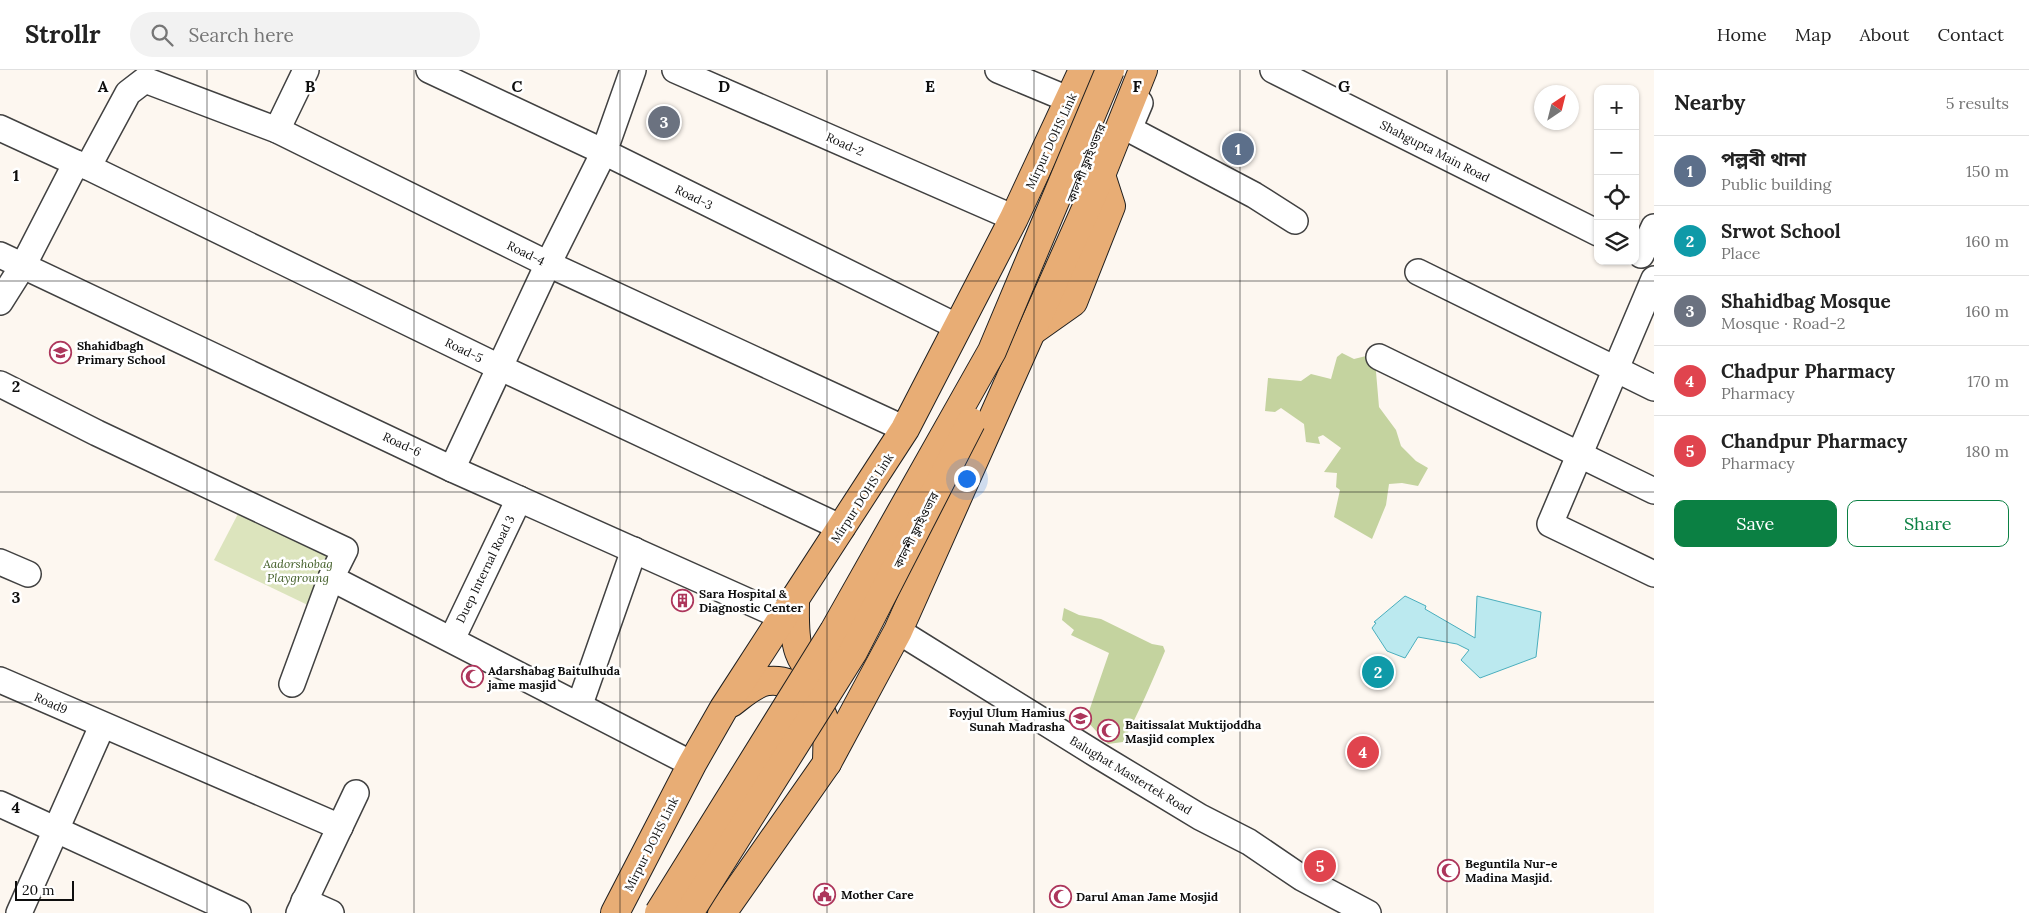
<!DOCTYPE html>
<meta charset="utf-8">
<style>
:root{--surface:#fff;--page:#f2f2f2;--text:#222;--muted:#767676;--line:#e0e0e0;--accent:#0b8043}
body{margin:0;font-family:Lora,"Noto Sans Bengali",serif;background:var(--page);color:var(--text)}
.controls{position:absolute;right:15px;top:15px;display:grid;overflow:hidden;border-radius:10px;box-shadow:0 1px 4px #0004}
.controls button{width:45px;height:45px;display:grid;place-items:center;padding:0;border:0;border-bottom:1px solid var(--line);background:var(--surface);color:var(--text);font:25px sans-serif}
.compass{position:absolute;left:1534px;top:15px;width:45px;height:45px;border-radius:50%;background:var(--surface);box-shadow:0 1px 4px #0004;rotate:35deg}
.scale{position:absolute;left:15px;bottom:12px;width:59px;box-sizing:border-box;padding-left:5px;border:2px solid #0e0e0e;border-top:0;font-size:14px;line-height:18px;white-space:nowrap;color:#0e0e0e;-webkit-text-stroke:4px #fff;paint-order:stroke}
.you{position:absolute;left:966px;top:408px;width:18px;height:18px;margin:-12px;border:4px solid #fff;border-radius:50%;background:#1a73e8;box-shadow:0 0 0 8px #1a73e833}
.badge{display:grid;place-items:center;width:32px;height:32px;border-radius:50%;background:var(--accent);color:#fff;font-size:16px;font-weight:700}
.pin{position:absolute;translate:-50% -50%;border:2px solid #fff;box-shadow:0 1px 5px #0006}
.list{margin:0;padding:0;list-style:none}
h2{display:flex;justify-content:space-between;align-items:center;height:65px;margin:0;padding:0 20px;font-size:21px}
h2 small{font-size:16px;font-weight:400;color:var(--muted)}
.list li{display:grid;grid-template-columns:32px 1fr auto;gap:15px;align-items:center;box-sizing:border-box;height:70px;padding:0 20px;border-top:1px solid var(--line)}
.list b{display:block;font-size:19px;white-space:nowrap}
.list p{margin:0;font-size:16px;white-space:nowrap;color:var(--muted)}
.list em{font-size:16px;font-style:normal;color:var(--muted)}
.actions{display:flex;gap:10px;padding:15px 20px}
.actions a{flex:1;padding:11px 0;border:1px solid var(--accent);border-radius:10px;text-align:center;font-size:18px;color:var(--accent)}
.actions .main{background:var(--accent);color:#fff}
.icon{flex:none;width:28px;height:28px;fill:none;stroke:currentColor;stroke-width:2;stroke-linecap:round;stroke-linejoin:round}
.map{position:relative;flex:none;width:1654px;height:843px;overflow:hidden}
header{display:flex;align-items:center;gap:30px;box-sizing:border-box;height:70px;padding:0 25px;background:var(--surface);border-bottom:1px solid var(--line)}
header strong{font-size:24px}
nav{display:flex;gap:28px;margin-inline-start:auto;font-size:18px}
.search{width:350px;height:45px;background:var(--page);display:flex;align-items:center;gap:12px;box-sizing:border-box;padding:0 18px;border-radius:28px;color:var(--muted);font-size:19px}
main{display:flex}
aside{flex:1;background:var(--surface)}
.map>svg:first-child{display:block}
.green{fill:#dce4bd}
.forest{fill:#c4d39f}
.water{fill:#bbe9ef;stroke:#4aaebd}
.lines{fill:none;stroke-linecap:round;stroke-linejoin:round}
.minor-casing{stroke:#414141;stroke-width:28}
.major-casing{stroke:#1f1f1f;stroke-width:30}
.minor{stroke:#fff;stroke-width:25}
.major{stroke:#e8ad75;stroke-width:28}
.major-bridge-casing{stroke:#1f1f1f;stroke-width:30;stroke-linecap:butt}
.major-bridge{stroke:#e8ad75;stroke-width:28}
.grid{fill:none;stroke:#0e0e0e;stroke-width:1;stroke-opacity:0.55}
.labels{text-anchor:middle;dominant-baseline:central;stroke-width:5;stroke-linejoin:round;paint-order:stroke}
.street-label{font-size:12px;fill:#0e0e0e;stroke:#fff}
.poi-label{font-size:12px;font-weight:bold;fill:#0e0e0e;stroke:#fff;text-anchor:start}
.park-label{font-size:12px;font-style:italic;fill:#405d26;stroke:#fff}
.grid-label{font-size:16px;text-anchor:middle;font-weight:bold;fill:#0e0e0e;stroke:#fff;stroke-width:5;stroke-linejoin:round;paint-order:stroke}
</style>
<header>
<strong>Strollr</strong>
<div class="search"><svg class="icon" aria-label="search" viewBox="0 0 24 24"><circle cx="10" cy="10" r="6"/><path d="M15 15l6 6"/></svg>Search here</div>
<nav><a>Home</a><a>Map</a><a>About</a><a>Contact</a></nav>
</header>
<main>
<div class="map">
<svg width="1654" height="843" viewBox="0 0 1654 843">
<rect width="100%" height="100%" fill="#fdf7f0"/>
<polygon class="green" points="239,442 339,489 314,538 214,490"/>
<g class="forest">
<polygon points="1342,283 1354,289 1366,286 1375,290 1379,337 1396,360 1401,376 1416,391 1428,398 1418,416 1402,413 1389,414 1386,435 1372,469 1334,447 1340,420 1336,417 1337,403 1324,402 1341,378 1323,365 1318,367 1320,374 1306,372 1304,354 1281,338 1275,342 1265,341 1268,308 1301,311 1311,304 1331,309 1337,287"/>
<path d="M1064,538L1079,545L1101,549L1152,574L1163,576L1165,581C1152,612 1139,642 1123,672L1108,674L1086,650L1109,583L1071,565L1074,560L1062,550Z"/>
</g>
<polygon class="water" points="1405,526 1426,536 1425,539 1475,568 1477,526 1541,542 1536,587 1480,608 1461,590 1469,580 1457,574 1418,567 1405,588 1387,581 1372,558 1376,553 1374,552"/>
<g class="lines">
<defs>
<g id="minor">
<polyline points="429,0 604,82 958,257"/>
<polyline points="675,0 1014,148"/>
<polyline points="998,0 1070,30"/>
<polyline points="1273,0 1598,163"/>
<polyline points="1140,33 1129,59 1254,125 1295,151"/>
<polyline points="0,58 76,93"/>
<polyline points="277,60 306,0"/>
<polyline points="88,97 499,297 842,458"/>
<polyline points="0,185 452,399 783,547"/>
<polyline points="1641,185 1654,157"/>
<polyline points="1418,202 1654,318"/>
<polyline points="1654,209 1550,454 1654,504"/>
<polyline points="0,232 24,194 76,93 88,97 128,23 145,10 277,60 548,194 905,359"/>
<polyline points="1379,287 1654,421"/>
<polyline points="0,314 97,363 345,480 331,508 692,694"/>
<polyline points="452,399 548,194 604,82 633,0"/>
<polyline points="0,492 28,504"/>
<polyline points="898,561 1099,686 1200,747 1249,772 1302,808 1368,843"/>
<polyline points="452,569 519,429"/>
<polyline points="0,610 340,757"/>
<polyline points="292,614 331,508"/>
<polyline points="580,634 634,480"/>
<polyline points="0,734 238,843"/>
<polyline points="304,831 331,843"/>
<polyline points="19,843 102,656"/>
<polyline points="299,843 356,723"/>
</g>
<g id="major">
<polyline points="1032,261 1073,232 1111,136 1101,105"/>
<path d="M795,531C795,563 791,600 831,609"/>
<path d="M731,633C742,625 754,613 768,611C797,608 823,633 827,661C828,672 827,682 827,693"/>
<polyline points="615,843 692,694 724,638 905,359 1014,148 1083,0"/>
<polyline points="722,843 827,693 898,561 1101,105 1143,0"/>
</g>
</defs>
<use href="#minor" class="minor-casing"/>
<use href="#major" class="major-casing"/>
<use href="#minor" class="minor"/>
<use href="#major" class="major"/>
<defs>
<g id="major-bridge">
<polyline points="659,843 834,561 992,281 1110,0"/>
<polyline points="689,843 853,582 971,352"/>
</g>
</defs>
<use href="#major-bridge" class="major-bridge-casing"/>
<use href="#major-bridge" class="major-bridge"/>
</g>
<path class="grid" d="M207,0V843M414,0V843M620,0V843M827,0V843M1034,0V843M1240,0V843M1447,0V843M0,211H1654M0,422H1654M0,632H1654"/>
<defs>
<symbol id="school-ring" viewBox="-11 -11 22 22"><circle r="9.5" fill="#fff" stroke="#ad365c" stroke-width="1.5"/><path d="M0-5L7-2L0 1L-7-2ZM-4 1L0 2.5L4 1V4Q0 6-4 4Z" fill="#ad365c"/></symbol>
<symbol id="building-ring" viewBox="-11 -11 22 22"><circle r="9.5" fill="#fff" stroke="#ad365c" stroke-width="1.5"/><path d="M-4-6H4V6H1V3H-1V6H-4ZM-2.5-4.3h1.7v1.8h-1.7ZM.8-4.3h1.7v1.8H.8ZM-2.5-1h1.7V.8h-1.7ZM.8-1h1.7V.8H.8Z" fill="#ad365c"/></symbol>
<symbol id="mosque-ring" viewBox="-11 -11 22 22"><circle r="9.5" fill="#fff" stroke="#ad365c" stroke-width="1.5"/><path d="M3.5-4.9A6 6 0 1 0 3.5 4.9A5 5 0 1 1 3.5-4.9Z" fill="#ad365c"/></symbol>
<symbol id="civic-ring" viewBox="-11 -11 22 22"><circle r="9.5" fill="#fff" stroke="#ad365c" stroke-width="1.5"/><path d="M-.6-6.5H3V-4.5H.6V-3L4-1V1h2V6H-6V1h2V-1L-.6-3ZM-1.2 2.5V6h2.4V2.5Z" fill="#ad365c"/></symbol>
</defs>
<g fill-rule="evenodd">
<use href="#school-ring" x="48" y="270" width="25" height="25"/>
<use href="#building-ring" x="670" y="518" width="25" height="25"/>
<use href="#mosque-ring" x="460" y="594" width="25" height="25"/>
<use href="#school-ring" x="1068" y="636" width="25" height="25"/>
<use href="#mosque-ring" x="1096" y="648" width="25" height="25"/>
<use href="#mosque-ring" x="1436" y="788" width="25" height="25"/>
<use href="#civic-ring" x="812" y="812" width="25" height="25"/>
<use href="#mosque-ring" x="1048" y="814" width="25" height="25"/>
</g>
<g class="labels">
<g class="street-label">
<text transform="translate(1051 71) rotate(-65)">Mirpur DOHS Link</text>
<text transform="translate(845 74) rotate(24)">Road-2</text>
<text transform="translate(1435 81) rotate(27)">Shahgupta Main Road</text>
<text transform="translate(1086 93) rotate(-68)">কালশী ফ্লাইওভার</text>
<text transform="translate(694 127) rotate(26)">Road-3</text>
<text transform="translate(526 183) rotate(26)">Road-4</text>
<text transform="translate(464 280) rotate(26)">Road-5</text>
<text transform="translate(402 374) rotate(25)">Road-6</text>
<text transform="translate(862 428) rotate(-57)">Mirpur DOHS Link</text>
<text transform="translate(916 460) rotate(-63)">কালশী ফ্লাইওভার</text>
<text transform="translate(485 499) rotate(-64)">Duep Internal Road 3</text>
<text transform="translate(51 633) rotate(24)">Road9</text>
<text transform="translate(1131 705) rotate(31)">Balughat Mastertek Road</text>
<text transform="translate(651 774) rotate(-63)">Mirpur DOHS Link</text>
</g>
<g class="poi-label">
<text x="77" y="275">Shahidbagh<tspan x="77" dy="14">Primary School</tspan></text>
<text x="699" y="523">Sara Hospital &amp;<tspan x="699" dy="14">Diagnostic Center</tspan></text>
<text x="488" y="600">Adarshabag Baitulhuda<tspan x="488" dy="14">jame masjid</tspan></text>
<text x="1065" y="642" text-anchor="end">Foyjul Ulum Hamius<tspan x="1065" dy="14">Sunah Madrasha</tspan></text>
<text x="1125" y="654">Baitissalat Muktijoddha<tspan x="1125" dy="14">Masjid complex</tspan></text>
<text x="1465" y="793">Beguntila Nur-e<tspan x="1465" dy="14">Madina Masjid.</tspan></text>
<text x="841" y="824">Mother Care</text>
<text x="1076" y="826">Darul Aman Jame Mosjid</text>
</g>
<g class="park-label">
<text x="298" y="493">Aadorshobag<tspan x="298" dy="14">Playgroung</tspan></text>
</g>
</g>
<g class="grid-label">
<text x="103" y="22">A</text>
<text x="310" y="22">B</text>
<text x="517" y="22">C</text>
<text x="724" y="22">D</text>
<text x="930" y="22">E</text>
<text x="1137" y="22">F</text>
<text x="1344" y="22">G</text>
<text x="16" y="111">1</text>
<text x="16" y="322">2</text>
<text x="16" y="533">3</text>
<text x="16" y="743">4</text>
</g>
</svg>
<div class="controls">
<button>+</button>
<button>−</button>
<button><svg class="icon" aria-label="locate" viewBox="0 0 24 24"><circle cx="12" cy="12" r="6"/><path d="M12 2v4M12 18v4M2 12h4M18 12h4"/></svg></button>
<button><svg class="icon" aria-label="layers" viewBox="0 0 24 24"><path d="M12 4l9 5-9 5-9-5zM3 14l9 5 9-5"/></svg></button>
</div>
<svg class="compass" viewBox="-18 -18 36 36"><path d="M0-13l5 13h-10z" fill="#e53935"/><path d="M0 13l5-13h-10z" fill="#767676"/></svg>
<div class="scale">20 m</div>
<div class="you"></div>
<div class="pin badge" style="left:1238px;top:79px;background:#5c6f8a">1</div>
<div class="pin badge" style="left:1378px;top:602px;background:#0f9aa8">2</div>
<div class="pin badge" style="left:664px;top:52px;background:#6b7280">3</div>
<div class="pin badge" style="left:1363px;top:682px;background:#e0444e">4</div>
<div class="pin badge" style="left:1320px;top:796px;background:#e0444e">5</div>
</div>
<aside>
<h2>Nearby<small>5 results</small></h2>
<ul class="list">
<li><span class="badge" style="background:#5c6f8a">1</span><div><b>পল্লবী থানা</b><p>Public building</p></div><em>150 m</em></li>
<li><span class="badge" style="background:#0f9aa8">2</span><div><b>Srwot School</b><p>Place</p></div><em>160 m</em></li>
<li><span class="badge" style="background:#6b7280">3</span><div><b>Shahidbag Mosque</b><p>Mosque · Road-2</p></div><em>160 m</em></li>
<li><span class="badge" style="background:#e0444e">4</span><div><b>Chadpur Pharmacy</b><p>Pharmacy</p></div><em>170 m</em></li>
<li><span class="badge" style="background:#e0444e">5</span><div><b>Chandpur Pharmacy</b><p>Pharmacy</p></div><em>180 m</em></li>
</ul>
<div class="actions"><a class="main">Save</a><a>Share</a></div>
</aside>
</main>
